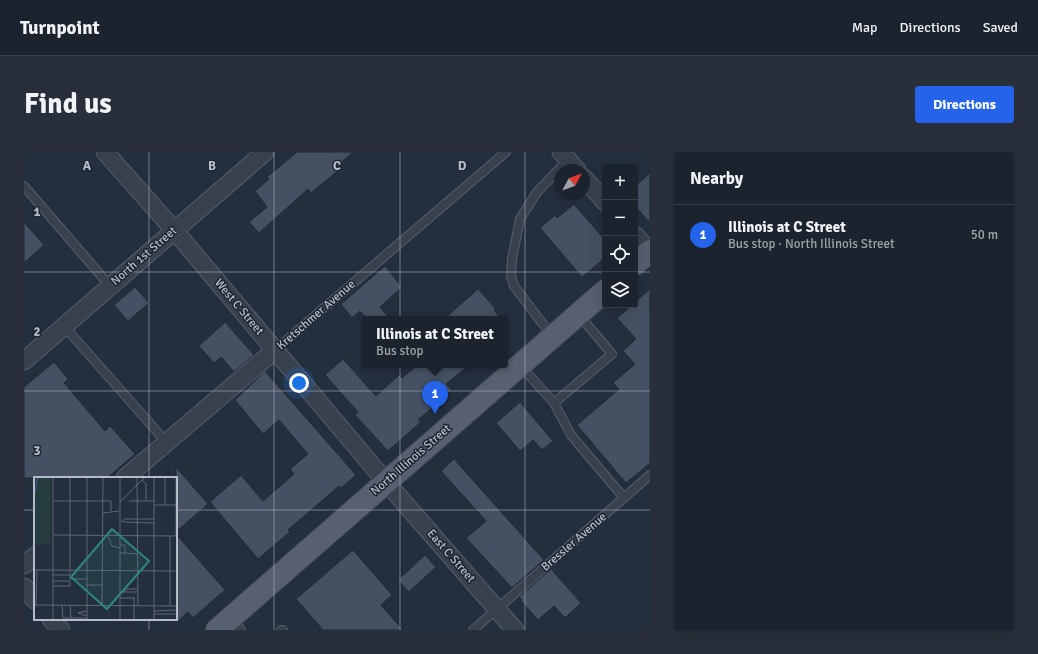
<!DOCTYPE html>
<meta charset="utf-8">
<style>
:root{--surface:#1b232e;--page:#282f3a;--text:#f1f3f6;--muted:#a0a4aa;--line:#39404a;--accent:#2563eb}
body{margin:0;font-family:Signika,sans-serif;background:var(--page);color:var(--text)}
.controls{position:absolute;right:12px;top:12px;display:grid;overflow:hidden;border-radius:4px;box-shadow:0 4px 16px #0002}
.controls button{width:36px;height:36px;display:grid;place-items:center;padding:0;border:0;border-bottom:1px solid var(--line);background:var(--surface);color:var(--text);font:20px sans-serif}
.compass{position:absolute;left:530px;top:12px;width:36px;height:36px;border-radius:50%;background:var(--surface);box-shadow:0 4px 16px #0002;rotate:49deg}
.you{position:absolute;left:275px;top:231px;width:14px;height:14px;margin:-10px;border:3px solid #fff;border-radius:50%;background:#1a73e8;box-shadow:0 0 0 6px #1a73e833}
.badge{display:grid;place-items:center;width:26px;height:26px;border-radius:50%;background:var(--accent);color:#fff;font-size:13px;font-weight:700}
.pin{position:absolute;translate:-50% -33px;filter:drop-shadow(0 1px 2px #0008)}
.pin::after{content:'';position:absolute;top:21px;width:14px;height:12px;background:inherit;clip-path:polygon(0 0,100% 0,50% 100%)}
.popup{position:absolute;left:338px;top:164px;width:146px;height:52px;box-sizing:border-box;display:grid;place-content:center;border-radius:4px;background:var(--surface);filter:drop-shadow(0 1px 3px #0005);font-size:13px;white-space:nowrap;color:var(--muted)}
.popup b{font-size:15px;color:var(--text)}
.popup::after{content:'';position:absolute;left:50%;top:100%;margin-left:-8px;border:8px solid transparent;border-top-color:var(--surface)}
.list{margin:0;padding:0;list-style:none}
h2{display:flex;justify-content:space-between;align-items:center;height:52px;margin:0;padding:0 16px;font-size:17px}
h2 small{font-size:13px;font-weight:400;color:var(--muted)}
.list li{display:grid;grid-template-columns:26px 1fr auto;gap:12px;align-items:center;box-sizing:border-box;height:60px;padding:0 16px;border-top:1px solid var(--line)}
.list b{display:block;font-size:15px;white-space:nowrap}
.list p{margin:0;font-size:13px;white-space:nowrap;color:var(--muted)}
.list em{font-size:13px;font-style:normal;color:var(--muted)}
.icon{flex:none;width:22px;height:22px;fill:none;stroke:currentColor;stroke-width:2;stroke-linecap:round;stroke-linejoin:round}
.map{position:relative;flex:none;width:626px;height:478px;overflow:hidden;border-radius:4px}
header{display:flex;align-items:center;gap:24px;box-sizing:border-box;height:56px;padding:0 20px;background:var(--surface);border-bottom:1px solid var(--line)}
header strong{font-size:19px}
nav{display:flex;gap:22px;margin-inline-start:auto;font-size:14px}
.intro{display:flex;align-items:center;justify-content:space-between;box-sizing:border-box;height:96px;padding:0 24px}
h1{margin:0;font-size:28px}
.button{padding:10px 18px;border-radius:4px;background:var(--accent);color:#fff;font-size:14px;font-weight:700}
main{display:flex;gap:24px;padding:0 24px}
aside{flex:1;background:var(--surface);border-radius:4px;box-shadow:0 4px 16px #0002}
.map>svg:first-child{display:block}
.building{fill:#455162;stroke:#1f2835}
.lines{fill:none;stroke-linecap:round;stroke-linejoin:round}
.service-casing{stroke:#565f6c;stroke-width:10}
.minor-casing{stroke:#565f6c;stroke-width:19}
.primary-casing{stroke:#414a57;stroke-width:24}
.service{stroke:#38414e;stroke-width:8}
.minor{stroke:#38414e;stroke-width:17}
.primary{stroke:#56606e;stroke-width:22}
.grid{fill:none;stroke:#b4bcc9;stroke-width:1;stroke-opacity:0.55}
.labels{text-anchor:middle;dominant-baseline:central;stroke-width:3;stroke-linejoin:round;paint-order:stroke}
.street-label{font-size:12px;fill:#b4bcc9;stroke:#1d2633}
.inset-river{fill:none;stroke:#394c67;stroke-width:2}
.inset-road{fill:none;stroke:#5e6776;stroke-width:1}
.view{fill:#308480;fill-opacity:0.15;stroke:#308480;stroke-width:2}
.inset-edge{fill:none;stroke:#b4bcc9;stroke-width:2}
.grid-label{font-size:13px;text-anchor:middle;font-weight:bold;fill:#b4bcc9;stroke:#1d2633;stroke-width:3;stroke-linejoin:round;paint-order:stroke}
</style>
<header>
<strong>Turnpoint</strong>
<nav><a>Map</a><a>Directions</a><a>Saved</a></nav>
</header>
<div class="intro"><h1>Find us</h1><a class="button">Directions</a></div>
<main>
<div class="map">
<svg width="626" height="478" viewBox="0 0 626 478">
<rect width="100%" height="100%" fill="#242f3e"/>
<g class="building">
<polygon points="273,0 329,0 312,15 315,18 287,41 284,37 235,81 225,70 243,55 231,39 245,27 243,25"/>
<polygon points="626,21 626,71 611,54 611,34"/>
<polygon points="550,52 581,88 581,106 558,125 516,76 531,63 533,66"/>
<polygon points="0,70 20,93 0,111"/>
<polygon points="361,114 378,135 356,155 366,167 343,167 336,159 328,166 317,152"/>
<polygon points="111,135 125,151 104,169 90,153"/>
<polygon points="454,137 472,157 470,158 477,167 420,167"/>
<polygon points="626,137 626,311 602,331 553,273 595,237 589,231 611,212 599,199 612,187 593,166 608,153 611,153 611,150"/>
<polygon points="201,170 230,203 210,220 197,205 190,211 175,194"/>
<polygon points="319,207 352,244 375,223 378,226 393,213 445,213 422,232 428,238 394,268 397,270 364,299 331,263 334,260 301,223"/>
<polygon points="30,210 44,227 40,231 81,279 86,274 111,302 83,326 0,326 0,235"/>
<polygon points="241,219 332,323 317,336 315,334 264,378 266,380 234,407 186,350 217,323 239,349 270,322 266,317 284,302 255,268 239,282 211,248"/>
<polygon points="496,250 529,289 518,298 509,288 496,299 472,271"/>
<polygon points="430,307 520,408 488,436 442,386 462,369 417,319"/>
<polygon points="152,315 184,352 152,380"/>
<polygon points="152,382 201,438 169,466 164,460 152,471"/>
<polygon points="329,398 368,443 357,453 379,478 299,478 272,447"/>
<polygon points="401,403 412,415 385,440 374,428"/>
<polygon points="527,417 557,451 541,466 530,454 514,468 497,449 498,448 495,445"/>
</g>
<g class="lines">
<defs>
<g id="service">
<polyline points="0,34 86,134"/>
<polyline points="40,174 143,291"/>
<polyline points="528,184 490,134 487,124 488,107 496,67 513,40 544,8"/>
<polyline points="251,198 482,0"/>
<polyline points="497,214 530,251 588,202 555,163"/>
<polyline points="530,251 547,283 600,346"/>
<polyline points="207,466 217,478"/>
<polyline points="257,478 259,478"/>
<polyline points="449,478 626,323"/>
</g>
<g id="minor">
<polyline points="81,0 150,78 362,330 491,478"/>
<polyline points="537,0 553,18"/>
<polyline points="560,26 581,50"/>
<polyline points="611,83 626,100"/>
<polyline points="0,209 241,0"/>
<polyline points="101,326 251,198"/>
<polyline points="0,413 11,404"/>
<polyline points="0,435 11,448"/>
<polyline points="27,467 37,478"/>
</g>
<g id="primary">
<polyline points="611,112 626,99"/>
<polyline points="193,478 581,139"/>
</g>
</defs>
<use href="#service" class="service-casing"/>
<use href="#minor" class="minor-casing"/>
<use href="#primary" class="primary-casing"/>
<use href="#service" class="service"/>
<use href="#minor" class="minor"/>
<use href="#primary" class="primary"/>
</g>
<path class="grid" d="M125,0V326M250,0V478M376,0V478M501,0V478M0,120H581M611,120H626M0,239H626M0,358H11M152,358H626M125,467V478"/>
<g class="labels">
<g class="street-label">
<text transform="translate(120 104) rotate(-41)">North 1st Street</text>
<text transform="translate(215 155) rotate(50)">West C Street</text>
<text transform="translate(292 163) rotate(-41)">Kretschmer Avenue</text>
<text transform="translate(387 308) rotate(-41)">North Illinois Street</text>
<text transform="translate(550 390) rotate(-41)">Bressler Avenue</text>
<text transform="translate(427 404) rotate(49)">East C Street</text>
</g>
</g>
<g transform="translate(10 325)">
<rect width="143" height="143" fill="#242f3e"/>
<path d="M0,0H17V56L15,57L17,67H0Z" fill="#263c3f"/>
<path class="inset-river" d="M0,18L4,0"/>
<path class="inset-road" d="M36,0V102H53M103,0L104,129M120,0V143M142,0V59M108,3L112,7V24M20,24H77V34M95,24H120M86,25L111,0M120,28H143M131,28V0M69,36L85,34M87,45L91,42H120M89,45L120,46M20,58L143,59M74,59L78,69L86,71M136,59V129M86,68H91V76H86M91,76L103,77M0,93L143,94M19,98H36M19,104H36M53,108H69M19,109H36V104M86,115H103M91,115V112H103M86,121H101M100,121V143M0,128L143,129M2,128L3,93M28,128L29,141H37M36,128L37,141H53M68,129L69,0M120,134L143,133M120,137H143M53,139L44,136L53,134M19,143V0M53,143V0M86,143V0"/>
<path class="view" d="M78,52L115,84L73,132L37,100Z"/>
<rect width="143" height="143" class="inset-edge"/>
</g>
<g class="grid-label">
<text x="63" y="18">A</text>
<text x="188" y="18">B</text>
<text x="313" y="18">C</text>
<text x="438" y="18">D</text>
<text x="13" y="64">1</text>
<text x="13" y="184">2</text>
<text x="13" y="303">3</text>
</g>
</svg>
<div class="controls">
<button>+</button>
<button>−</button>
<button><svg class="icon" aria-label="locate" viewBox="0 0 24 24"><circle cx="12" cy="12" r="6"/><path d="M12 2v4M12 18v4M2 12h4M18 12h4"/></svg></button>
<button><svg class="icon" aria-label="layers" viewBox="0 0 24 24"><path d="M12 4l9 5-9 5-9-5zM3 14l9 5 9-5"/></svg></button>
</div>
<svg class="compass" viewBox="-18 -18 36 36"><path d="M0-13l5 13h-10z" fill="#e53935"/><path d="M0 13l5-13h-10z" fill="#a0a4aa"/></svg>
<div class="you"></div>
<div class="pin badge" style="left:411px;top:262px">1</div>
<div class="popup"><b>Illinois at C Street</b>Bus stop</div>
</div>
<aside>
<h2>Nearby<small></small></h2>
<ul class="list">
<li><span class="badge">1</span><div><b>Illinois at C Street</b><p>Bus stop · North Illinois Street</p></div><em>50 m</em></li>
</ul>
</aside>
</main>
